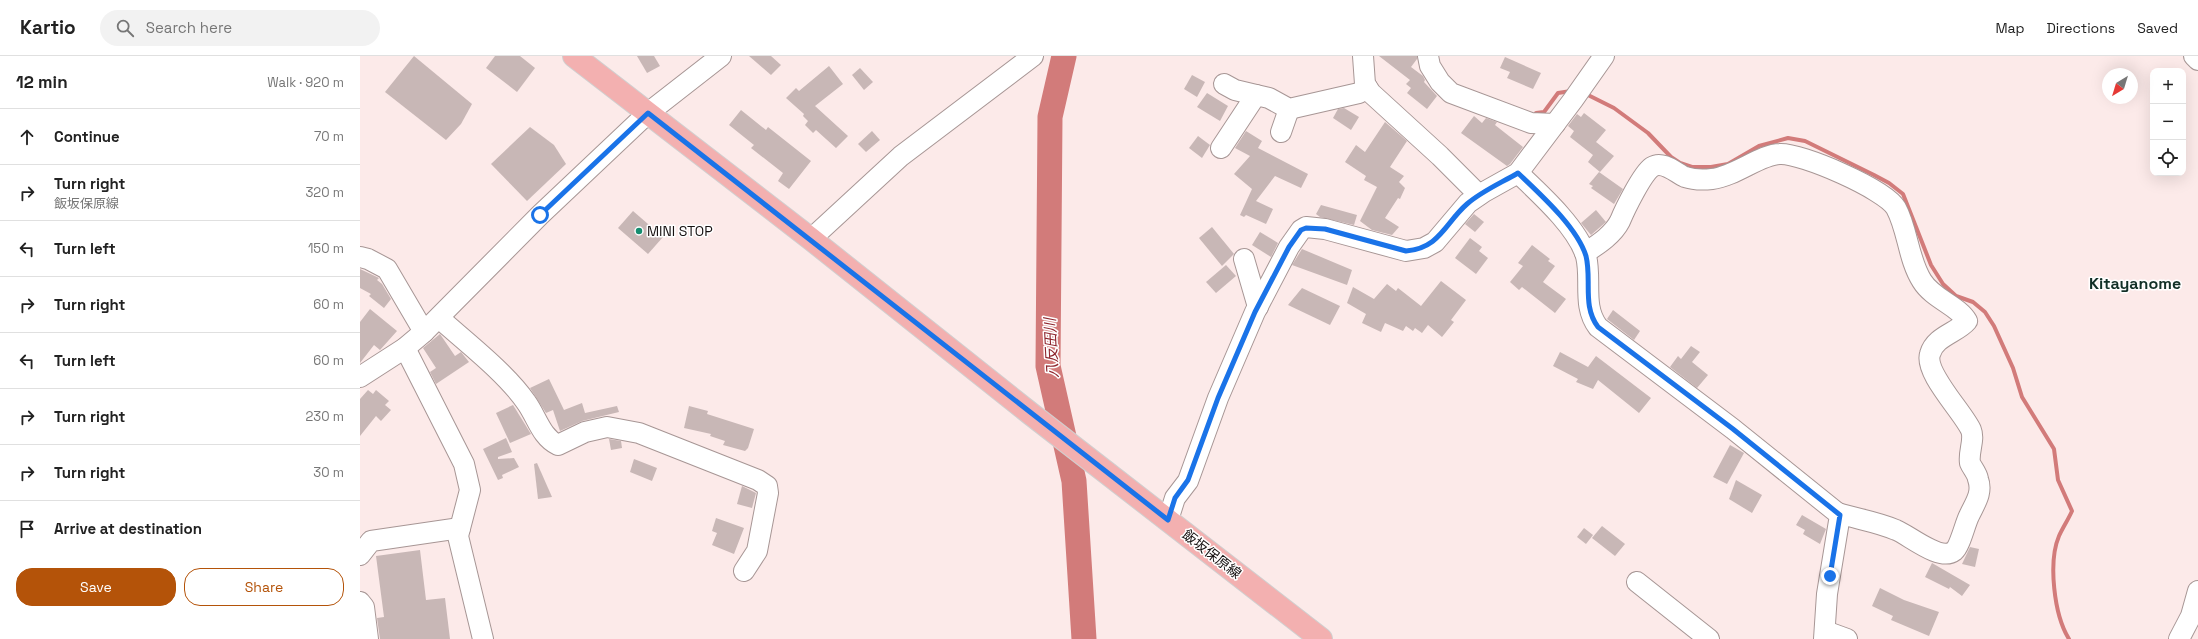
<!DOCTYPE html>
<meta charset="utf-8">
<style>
:root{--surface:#fff;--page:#f2f2f2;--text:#222;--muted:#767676;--line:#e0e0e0;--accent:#b45309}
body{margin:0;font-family:"Space Grotesk","Noto Sans JP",sans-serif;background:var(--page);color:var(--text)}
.controls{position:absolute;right:12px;top:12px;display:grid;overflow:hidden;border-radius:8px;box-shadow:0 4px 16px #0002}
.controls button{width:36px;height:36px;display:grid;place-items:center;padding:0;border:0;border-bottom:1px solid var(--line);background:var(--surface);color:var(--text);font:20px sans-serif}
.compass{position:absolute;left:1742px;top:12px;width:36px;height:36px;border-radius:50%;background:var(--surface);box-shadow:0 4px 16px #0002;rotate:218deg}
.stop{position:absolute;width:12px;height:12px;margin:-9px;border:3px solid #1a73e8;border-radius:50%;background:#fff}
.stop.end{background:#1a73e8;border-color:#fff;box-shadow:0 1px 4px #0008}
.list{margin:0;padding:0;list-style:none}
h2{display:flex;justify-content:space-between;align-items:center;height:52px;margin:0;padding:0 16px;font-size:17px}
h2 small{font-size:13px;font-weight:400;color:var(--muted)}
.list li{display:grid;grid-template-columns:26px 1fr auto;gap:12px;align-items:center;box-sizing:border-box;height:56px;padding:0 16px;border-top:1px solid var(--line)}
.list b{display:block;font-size:15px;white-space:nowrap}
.list p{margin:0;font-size:13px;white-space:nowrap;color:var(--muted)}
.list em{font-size:13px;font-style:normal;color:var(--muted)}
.actions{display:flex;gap:8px;padding:12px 16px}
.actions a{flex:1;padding:9px 0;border:1px solid var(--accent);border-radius:16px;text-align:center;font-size:14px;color:var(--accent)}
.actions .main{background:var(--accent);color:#fff}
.icon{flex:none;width:22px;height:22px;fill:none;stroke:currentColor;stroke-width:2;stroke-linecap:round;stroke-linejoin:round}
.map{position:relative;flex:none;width:1838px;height:583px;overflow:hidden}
header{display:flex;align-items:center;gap:24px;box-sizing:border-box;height:56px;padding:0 20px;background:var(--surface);border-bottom:1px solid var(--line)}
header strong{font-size:19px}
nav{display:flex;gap:22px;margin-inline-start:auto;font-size:14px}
.search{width:280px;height:36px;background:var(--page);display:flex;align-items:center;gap:10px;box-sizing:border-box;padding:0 14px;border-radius:22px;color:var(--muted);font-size:15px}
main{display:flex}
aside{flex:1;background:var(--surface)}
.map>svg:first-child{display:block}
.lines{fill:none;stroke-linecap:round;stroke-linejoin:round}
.stream{stroke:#d27b7a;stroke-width:4}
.river{stroke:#d27b7a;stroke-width:25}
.building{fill:#c8b7b6}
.minor-casing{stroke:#a79695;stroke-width:22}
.major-casing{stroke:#d0cfcf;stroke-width:24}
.minor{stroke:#fff;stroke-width:20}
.major{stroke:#f3b0b0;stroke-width:22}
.route{stroke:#1a73e8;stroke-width:5}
.poi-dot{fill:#158d70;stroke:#fff;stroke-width:1.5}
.labels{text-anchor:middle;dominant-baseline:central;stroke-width:3;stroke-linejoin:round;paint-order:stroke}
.poi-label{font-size:14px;fill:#161010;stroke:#fff;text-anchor:start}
.street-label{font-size:14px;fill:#161010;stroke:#fff}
.water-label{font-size:15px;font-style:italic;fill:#8e262e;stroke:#fff}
.quarter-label{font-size:16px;font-weight:bold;fill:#123027;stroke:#fff}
</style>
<header>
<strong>Kartio</strong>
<div class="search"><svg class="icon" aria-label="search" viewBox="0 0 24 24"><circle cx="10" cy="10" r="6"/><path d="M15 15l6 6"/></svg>Search here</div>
<nav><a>Map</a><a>Directions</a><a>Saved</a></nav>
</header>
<main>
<aside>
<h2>12 min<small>Walk · 920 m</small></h2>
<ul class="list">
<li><svg class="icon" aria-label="ahead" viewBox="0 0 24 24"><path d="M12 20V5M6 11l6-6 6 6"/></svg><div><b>Continue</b></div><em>70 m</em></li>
<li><svg class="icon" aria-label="right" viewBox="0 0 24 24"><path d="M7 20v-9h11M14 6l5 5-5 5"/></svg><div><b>Turn right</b><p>飯坂保原線</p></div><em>320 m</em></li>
<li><svg class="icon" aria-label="left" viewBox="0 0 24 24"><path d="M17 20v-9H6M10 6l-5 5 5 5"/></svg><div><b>Turn left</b></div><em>150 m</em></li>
<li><svg class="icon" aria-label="right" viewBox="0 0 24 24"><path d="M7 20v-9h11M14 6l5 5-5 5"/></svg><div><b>Turn right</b></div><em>60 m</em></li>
<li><svg class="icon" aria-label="left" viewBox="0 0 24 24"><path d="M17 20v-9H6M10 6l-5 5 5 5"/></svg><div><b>Turn left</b></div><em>60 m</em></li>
<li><svg class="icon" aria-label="right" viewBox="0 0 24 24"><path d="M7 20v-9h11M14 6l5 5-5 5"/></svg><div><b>Turn right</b></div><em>230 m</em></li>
<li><svg class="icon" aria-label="right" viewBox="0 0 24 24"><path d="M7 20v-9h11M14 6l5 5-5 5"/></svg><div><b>Turn right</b></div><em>30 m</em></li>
<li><svg class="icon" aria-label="arrive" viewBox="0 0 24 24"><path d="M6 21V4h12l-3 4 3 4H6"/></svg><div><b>Arrive at destination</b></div></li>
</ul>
<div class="actions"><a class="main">Save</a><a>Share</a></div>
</aside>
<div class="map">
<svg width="1838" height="583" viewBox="0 0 1838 583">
<rect width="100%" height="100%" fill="#fceae9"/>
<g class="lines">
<g class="stream">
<path d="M1224,37L1254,52L1288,77L1311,101L1320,107L1332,111H1351L1368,108L1399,90L1428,82L1445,85L1514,119L1529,127L1543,138L1571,209L1583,228L1596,240L1613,246L1625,256L1634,270L1653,312L1662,341L1694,393L1698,424L1712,455C1708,464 1703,471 1699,480C1688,506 1694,559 1709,583"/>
<polyline points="1176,57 1184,56 1198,37 1211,35"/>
</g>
<polyline class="river" points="704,0 690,61 688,310 714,425 724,583"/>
</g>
<g class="building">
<polygon points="54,0 112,48 101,68 86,84 25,36"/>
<polygon points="135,0 160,0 175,12 157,36 126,12"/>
<polygon points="277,0 294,0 300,10 287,17"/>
<polygon points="389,0 411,0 421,9 411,19"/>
<polygon points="1019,0 1057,0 1057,3 1051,11 1063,20 1065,24 1064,26 1077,40 1067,53 1047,37 1051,32 1046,28 1050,24"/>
<polygon points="1145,1 1181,17 1173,33 1147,22 1150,16 1140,12"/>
<polygon points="469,10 483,28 455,50 488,80 476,92 456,74 453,77 445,69 448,65 443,60 444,58 426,42 436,32 439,35"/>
<polygon points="500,12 513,26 504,34 492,19"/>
<polygon points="832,19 845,26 837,41 824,33"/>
<polygon points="847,37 868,50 860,65 837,51"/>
<polygon points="984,52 999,61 991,74 973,62 978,53"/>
<polygon points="381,54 406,74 408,71 451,105 429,133 418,125 423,117 391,92 394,89 369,69"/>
<polygon points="1224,57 1246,74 1236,86 1254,100 1240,116 1228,106 1233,99 1210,81 1214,75 1208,70 1217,58 1221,61"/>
<polygon points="1114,60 1122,67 1126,62 1137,66 1135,69 1163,91 1150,108 1147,110 1101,77"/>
<polygon points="1025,66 1047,85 1030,111 1044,120 1039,126 1045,132 1040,143 1038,142 1025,162 1039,171 1032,179 1012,174 1000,165 1017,131 1004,124 1006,120 985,106 996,89 1005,96"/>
<polygon points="170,71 194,89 206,108 167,145 131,108"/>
<polygon points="512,75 520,84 506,96 498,88"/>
<polygon points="886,75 902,85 898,92 948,118 941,132 915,120 896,145 913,153 906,168 886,159 884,161 880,159 892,133 874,118 890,100 875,92"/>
<polygon points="838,80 850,89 842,102 829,92"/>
<polygon points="1239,116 1263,133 1254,148 1231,132 1233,130 1229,128"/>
<polygon points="961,149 997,159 994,169 960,161 956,158"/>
<polygon points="1236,154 1246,166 1231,179 1221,167"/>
<polygon points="273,155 303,181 288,198 258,172"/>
<polygon points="1114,158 1124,166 1115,176 1105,168"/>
<polygon points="852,171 874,198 862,210 839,182"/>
<polygon points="900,176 918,187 911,201 892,189"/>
<polygon points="1110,182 1122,191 1119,195 1128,202 1116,218 1095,202"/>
<polygon points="1172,189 1190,203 1188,205 1195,210 1183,226 1206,243 1195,257 1162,231 1159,234 1150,226 1163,210 1158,207"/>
<polygon points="942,193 992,214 987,229 932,209"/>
<polygon points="866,209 876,220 856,237 846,226"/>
<polygon points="0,213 19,222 17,224 22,228 31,243 24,252 9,240 11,238 0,232"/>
<polygon points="1081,225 1106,244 1091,264 1094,266 1082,281 1068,269 1062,277 1055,272 1053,275 1046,270 1043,275 1025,267 1021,276 1002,267 1006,258 987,247 993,231 1014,243 1027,228 1036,235 1038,232 1061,250"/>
<polygon points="942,232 980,250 970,269 928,249"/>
<polygon points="10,253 37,275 20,294 14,289 0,307 0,266"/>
<polygon points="1253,254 1280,275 1274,284 1247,263"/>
<polygon points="80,278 95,300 101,296 109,306 76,328 70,316 76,312 63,292"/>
<polygon points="1331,290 1340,296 1332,306 1348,319 1337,332 1310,311 1318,300 1321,303"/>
<polygon points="1200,296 1228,311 1236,300 1291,342 1279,357 1238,324 1233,333 1216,326 1218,323 1193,310"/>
<polygon points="189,323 204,354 222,347 225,357 257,350 259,356 222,365 200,375 193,354 186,357 170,332"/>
<polygon points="8,334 13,338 16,334 29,345 25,349 31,354 21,365 16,360 0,380 0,343"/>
<polygon points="153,349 171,378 150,387 136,357"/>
<polygon points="329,350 348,355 347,358 394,373 388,392 385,395 363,389 365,385 350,380 351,378 324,372"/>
<polygon points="146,382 152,396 138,401 138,403 154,402 159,411 142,419 143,422 138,424 123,393"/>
<polygon points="249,383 261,385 262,392 251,394"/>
<polygon points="1370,389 1384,397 1367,428 1353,421"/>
<polygon points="274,403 297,412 292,425 270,416"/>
<polygon points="177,407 192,441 178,443 174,408"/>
<polygon points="1376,424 1402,439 1392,457 1369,443"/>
<polygon points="382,430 396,437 392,452 377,448"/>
<polygon points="1442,459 1466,473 1460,488 1443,478 1445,474 1436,469"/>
<polygon points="356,462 384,472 374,498 352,489 357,477 352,475"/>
<polygon points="1242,470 1265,488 1255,500 1232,482"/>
<polygon points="1224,472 1233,479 1226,488 1217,481"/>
<polygon points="1610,491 1619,493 1615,511 1602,508"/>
<polygon points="60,494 66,544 85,542 90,583 20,583 17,562 24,561 16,500"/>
<polygon points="1572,507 1610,529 1602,540 1590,531 1589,533 1565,521"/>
<polygon points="1520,532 1544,544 1579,556 1569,580 1531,564 1533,560 1512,550"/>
</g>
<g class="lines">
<defs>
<g id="minor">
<polyline points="1003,0 1005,28 1011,37 1080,100 1119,139"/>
<polyline points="1068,0 1070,10 1080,26 1091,37 1171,67 1195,68"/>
<polyline points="1834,0 1838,4"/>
<polyline points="864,28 875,34 896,39"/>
<polyline points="921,76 929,53"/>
<polyline points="861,92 896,39 909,42 929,53 999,37 1007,31"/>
<path d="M1158,117C1180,138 1217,171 1226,200C1232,224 1222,250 1238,271L1373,373L1480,459L1467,538L1464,583"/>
<polyline points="451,183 541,100 673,0"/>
<path d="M1225,197C1237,189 1253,179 1260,165C1265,153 1282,118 1292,111C1303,104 1316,117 1325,121C1334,124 1343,124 1352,123C1376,120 1401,98 1420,98C1441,97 1525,133 1536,152C1548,174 1548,203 1562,225C1573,243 1599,250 1607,265C1597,277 1575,280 1570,298C1564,317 1603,356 1611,374C1615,384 1608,396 1610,407C1612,412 1617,417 1618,423C1623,437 1615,447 1609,460C1605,468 1600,490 1594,495C1580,506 1549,479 1536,474C1518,466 1497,463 1478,457"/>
<polyline points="0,201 8,203 27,213 64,276"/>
<polyline points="884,203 898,251"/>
<path d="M79,262C106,286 146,317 166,346C177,361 181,381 198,389L225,376L247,371L279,377L398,424L407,430L408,437L397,495L384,515"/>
<polyline points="45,292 104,408 110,434 98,480 123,583"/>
<polyline points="0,321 45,292 64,276 180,159 288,57 361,0"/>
<polyline points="808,464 815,442 828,425 858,342 895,256 929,191 941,174 946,171 965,173 1046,195 1064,192 1075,186 1108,147 1124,136 1158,117 1213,44 1244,0"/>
<polyline points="0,499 11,485 100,472"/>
<polyline points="1277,526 1349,583"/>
<polyline points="0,546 4,551 8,583"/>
<polyline points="1465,575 1487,583"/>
<polyline points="1819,583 1831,560 1838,535"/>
</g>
<polyline id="major" points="214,0 451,183 671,358 961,583"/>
</defs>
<use href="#minor" class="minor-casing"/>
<use href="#major" class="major-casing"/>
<use href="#minor" class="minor"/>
<use href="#major" class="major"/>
</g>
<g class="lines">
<path class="route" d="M180,159L288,57L808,464L815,442L828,424L858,342L895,256L929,191L941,174L946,172L965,173L1046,195C1080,192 1085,167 1107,148C1122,135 1141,127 1158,117C1180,138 1217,171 1226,200C1232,224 1222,250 1238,271L1373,373L1480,459L1470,520"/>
</g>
<circle class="poi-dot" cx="279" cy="175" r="4"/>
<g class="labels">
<g class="poi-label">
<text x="287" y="175">MINI STOP</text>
</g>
<g class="street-label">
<text transform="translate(852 498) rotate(38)">飯坂保原線</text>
</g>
<g class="water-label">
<text transform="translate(691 292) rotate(-93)">八反田川</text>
</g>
<g class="quarter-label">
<text x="1775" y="227">Kitayanome</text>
</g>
</g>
</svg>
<div class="controls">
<button>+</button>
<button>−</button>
<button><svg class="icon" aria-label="locate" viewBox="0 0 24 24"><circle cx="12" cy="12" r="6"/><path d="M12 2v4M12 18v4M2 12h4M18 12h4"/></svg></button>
</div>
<svg class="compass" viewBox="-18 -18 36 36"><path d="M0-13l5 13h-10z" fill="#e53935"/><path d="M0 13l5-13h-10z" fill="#767676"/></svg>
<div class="stop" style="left:180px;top:159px"></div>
<div class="stop end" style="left:1470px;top:520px"></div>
</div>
</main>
